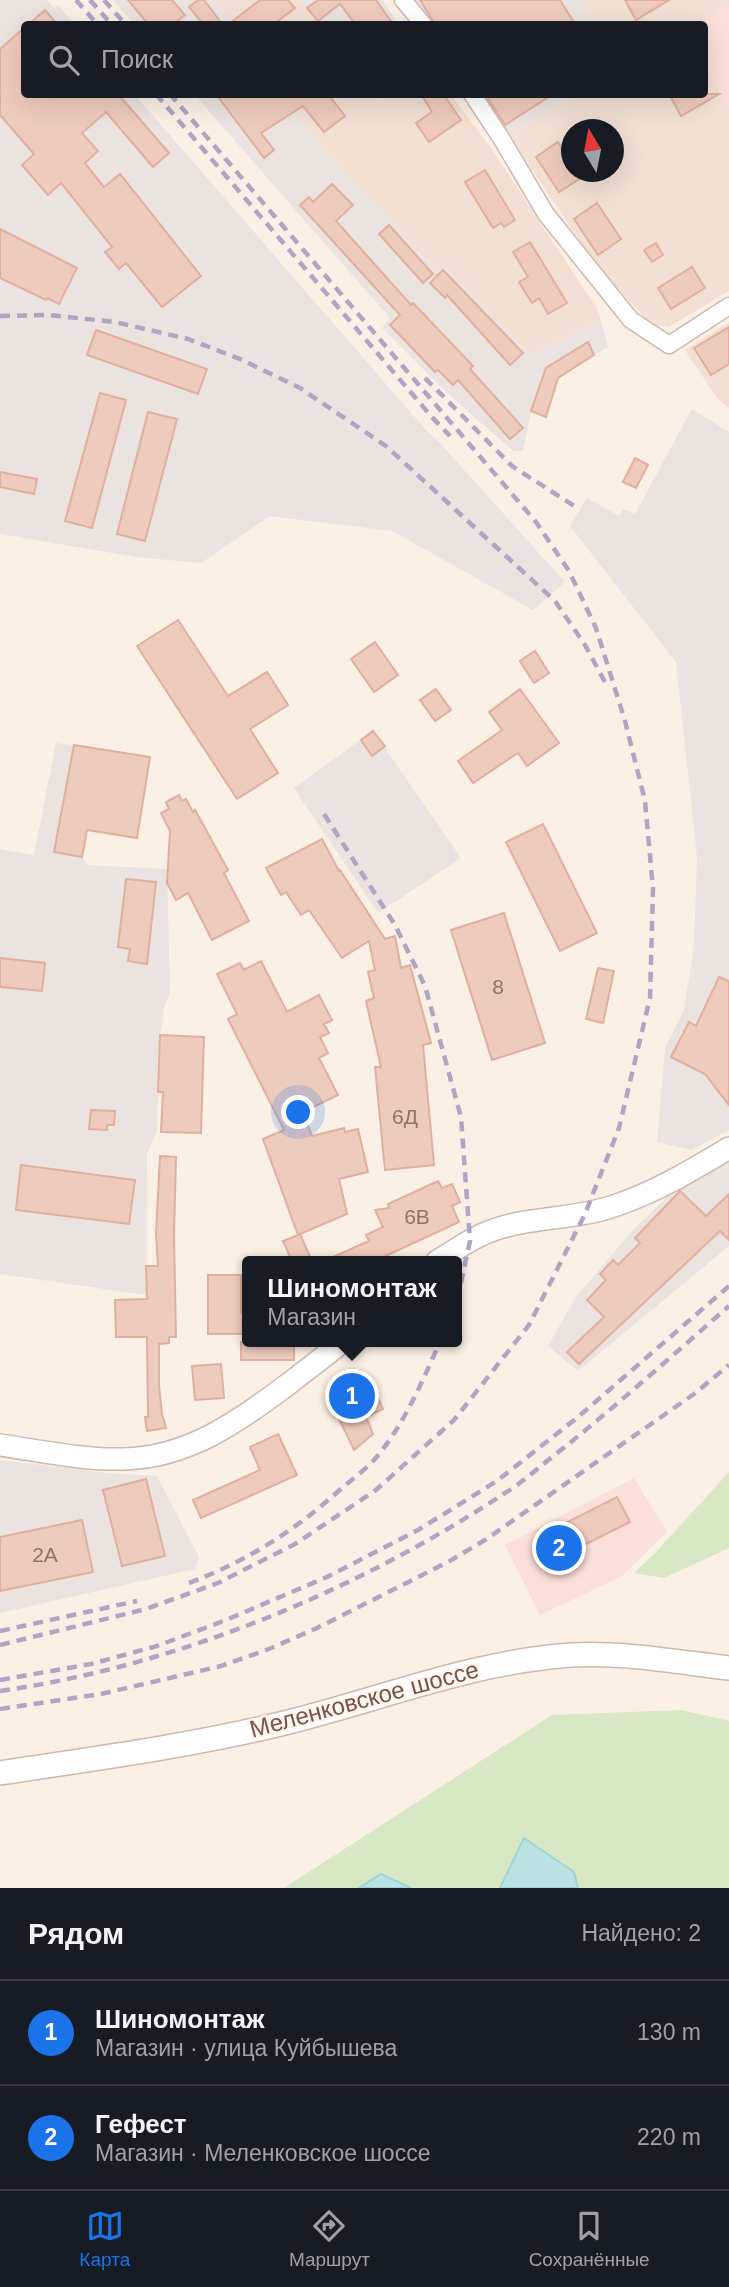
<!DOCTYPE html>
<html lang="ru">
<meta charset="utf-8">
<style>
:root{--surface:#171b24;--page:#20242c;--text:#f1f3f6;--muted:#9ea1a6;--line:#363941;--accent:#1a73e8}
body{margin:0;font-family:Helvetica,sans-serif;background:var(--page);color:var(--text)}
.compass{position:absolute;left:561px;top:119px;width:63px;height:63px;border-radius:50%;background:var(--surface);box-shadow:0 7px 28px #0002;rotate:350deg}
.you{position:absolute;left:299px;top:1113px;width:24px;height:24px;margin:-18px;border:5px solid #fff;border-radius:50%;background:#1a73e8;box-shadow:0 0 0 10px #1a73e833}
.badge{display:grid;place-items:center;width:46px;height:46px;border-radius:50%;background:var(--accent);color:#fff;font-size:23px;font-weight:700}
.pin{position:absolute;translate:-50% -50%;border:4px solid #fff;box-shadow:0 2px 7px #0006}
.popup{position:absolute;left:242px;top:1256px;width:220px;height:91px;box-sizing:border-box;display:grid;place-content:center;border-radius:7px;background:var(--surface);filter:drop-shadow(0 2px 5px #0005);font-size:23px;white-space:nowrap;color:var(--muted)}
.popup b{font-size:26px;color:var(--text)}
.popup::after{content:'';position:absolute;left:50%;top:100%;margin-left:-14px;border:14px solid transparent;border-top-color:var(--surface)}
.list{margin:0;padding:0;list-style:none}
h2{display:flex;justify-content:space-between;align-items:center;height:91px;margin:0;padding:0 28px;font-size:30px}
h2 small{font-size:23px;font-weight:400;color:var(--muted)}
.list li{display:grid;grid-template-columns:46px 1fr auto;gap:21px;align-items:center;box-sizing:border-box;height:105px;padding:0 28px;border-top:2px solid var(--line)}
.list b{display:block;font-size:26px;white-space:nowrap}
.list p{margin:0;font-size:23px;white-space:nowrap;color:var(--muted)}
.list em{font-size:23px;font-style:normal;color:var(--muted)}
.icon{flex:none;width:38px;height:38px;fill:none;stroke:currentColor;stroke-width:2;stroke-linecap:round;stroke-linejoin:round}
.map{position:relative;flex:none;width:729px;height:1888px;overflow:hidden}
.search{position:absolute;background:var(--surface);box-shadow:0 7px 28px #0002;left:21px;right:21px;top:21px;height:77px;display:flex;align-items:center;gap:18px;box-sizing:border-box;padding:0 24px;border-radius:7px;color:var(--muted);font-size:26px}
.sheet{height:301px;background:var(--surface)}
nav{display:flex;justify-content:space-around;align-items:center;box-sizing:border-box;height:98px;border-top:2px solid var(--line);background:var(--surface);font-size:19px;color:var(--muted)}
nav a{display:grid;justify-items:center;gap:4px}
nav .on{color:var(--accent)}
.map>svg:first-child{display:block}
.residential{fill:#f2e0d4;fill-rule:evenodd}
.commercial{fill:#fbdfd9}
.industrial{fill:#ebe3df}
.green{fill:#d8e8c4}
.water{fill:#bbe3e4;stroke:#a1d4d5;stroke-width:2}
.building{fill:#efcbbe;stroke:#e1af9f;stroke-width:2}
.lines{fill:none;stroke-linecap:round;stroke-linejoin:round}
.minor-casing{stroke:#ceb8af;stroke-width:19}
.tertiary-casing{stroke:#ceb8af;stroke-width:24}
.secondary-casing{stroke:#d1b7ac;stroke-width:26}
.minor{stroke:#fff;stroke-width:16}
.tertiary{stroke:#fff;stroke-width:21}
.secondary{stroke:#fff;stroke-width:23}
.rail{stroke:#b1a4c4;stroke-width:4.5;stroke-dasharray:10 7;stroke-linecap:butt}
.labels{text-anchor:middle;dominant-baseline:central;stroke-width:5;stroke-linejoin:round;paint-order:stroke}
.number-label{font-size:21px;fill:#927268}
.street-label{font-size:24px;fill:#73544b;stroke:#fef4eb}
</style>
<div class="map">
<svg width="729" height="1888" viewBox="0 0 729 1888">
<rect width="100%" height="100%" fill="#fbf0e5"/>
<g class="residential">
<polygon points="216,0 302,0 320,24 233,24"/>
<polygon points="585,0 729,0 729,19 701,24 594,24 585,10"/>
<path d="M705,65L729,106V291L669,327L652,326L593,260L509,136L575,95L704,94ZM572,130H614V172H572Z"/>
<polygon points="283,95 377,95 381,100 388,95 451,95 491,148 598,310 601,321 530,355 444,266 437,270 319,146"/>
<polygon points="729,322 729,408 718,399 685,350"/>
</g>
<g class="commercial">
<polygon points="729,3 729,106 705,65 704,24 701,24"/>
<polygon points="634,1478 667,1532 622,1576 540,1615 505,1545"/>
</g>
<g class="industrial">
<polygon points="0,0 47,0 54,8 58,5 74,24 24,24 24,94 135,95 426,430 440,443 565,582 533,610 392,531 270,516 201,563 136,557 0,534"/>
<polygon points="113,0 216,0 233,24 134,24"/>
<polygon points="302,0 383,0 398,24 320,24"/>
<polygon points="413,0 585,0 585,10 594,24 431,24"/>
<polygon points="195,95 283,95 319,146 437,270 444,266 530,355 601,321 608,347 558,378 546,417 531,411 523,451 513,451 446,392 382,328 390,318"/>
<polygon points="481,95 575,95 509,136"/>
<polygon points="692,409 729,432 729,1130 691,1150 657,1142 665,1048 684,1010 694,947 697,857 676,662 570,526 587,498 619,516 623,509 635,514"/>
<polygon points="373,731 461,858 378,913 294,788"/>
<polygon points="56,743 102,750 82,857 87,865 167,869 170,993 164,1008 160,1035 157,1132 147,1154 146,1295 0,1274 0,849 34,855"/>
<polygon points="729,1156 729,1246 578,1371 548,1346 576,1297 633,1230 679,1185"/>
<polygon points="0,1460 108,1473 157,1476 199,1557 195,1569 0,1613"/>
</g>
<g class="green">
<polygon points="729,1472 729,1548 664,1578 634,1573 657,1551"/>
<polygon points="681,1710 729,1721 729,1888 284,1888 552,1715"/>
</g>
<g class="water">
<polygon points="524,1838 574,1872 578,1888 500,1888"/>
<polygon points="381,1874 411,1888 359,1888"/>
</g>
<g class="building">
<polygon points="128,0 172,0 185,15 173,24 148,24"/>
<polygon points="198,0 204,0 222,24 203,24 189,7"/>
<polygon points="260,0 288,0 295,8 274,24 229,24"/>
<polygon points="318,0 376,0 393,24 355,24 340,4 318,21 307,8"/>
<polygon points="420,0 560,0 575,24 435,24"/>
<polygon points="625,0 669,0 636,20"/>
<polygon points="45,10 57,24 29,24"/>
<polygon points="24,28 24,94 118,94 169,153 153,167 106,112 82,133 98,151 85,163 104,187 120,174 201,276 162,307 126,263 119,269 105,252 112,247 61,183 48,195 22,165 34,154 0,115 0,49"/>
<polygon points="216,94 328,94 345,116 324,132 303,106 261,133 274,150 264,158"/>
<polygon points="421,94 443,94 461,120 429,142 416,123 432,112"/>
<polygon points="485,94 553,94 505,125"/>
<polygon points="669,94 719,94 681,116"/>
<polygon points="558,142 571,163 571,172 590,172 559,192 536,157"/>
<polygon points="485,170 515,220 504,227 501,223 493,228 465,182"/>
<polygon points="332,184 353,205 336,221 411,305 413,303 473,366 470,369 523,428 510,439 458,380 453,385 438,370 435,372 390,325 400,315 300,205 309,197 313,202"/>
<polygon points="597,203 621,239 598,255 574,219"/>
<polygon points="389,225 433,274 423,283 379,234"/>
<polygon points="0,229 77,268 59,304 47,298 46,300 0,278"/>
<polygon points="530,242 567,303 548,314 539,298 532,303 519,282 528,277 513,252"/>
<polygon points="656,243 663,255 652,262 644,250"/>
<polygon points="692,267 705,288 671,309 658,288"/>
<polygon points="443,270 523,353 510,365 447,295 445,298 430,283"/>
<polygon points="729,327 729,364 711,375 694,348"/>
<polygon points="96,330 207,369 198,394 87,355"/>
<polygon points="588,342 594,355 558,378 546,417 531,411 546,368"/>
<polygon points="100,393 126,400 92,528 65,521"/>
<polygon points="148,412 177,419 145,541 117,534"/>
<polygon points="635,458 648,465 636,488 623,482"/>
<polygon points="0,472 37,479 34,494 0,487"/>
<polygon points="178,620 228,696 267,672 288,705 250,729 278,773 237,799 137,646"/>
<polygon points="375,642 398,675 374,692 351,659"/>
<polygon points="535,651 549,673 534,683 520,661"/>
<polygon points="436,689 451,710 435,721 420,700"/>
<polygon points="520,689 559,743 527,766 518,753 473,783 458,761 502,730 489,712"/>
<polygon points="373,731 385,746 372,756 361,740"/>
<polygon points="74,745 150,757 137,838 87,830 82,857 54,852"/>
<polygon points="179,795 182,801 186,799 193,812 195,810 228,870 224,873 249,921 212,940 188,893 176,900 167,883 170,831 161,813 169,809 166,802"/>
<polygon points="543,824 597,933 560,951 506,842"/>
<polygon points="322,839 339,871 340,870 385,939 395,936 401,968 410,965 431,1043 423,1045 434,1165 385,1170 375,1067 381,1067 366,1001 374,998 368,972 375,970 369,941 342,958 309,910 301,915 286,892 281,895 266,868"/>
<polygon points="126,879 156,882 147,964 128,961 130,949 118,947"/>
<polygon points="504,913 545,1043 492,1060 451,930"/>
<polygon points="0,958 45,963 42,991 0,987"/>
<polygon points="261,961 287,1012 319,995 332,1020 324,1024 329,1033 320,1037 328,1053 319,1058 338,1095 303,1112 312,1136 344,1128 345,1132 358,1129 368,1172 339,1179 347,1214 300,1234 312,1261 292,1261 283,1241 298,1235 263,1139 284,1130 228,1019 237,1014 217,974 240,963 244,970"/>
<polygon points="598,968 614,971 603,1023 586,1019"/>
<polygon points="719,977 729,981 729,1105 705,1074 671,1057 689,1022 696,1026"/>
<polygon points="160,1035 204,1037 201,1133 161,1132 163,1092 158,1092"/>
<polygon points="91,1110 115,1111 114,1125 107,1125 107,1130 89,1129"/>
<polygon points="160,1156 176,1157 174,1235 176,1337 169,1337 169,1343 159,1344 159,1386 162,1414 166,1428 147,1431 145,1417 148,1417 147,1337 116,1337 115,1300 147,1299 146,1266 158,1266 156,1234"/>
<polygon points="21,1165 135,1180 129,1224 16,1210"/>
<polygon points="438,1181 442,1188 452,1184 460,1202 452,1206 459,1222 375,1261 324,1261 369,1241 366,1235 383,1227 375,1210 389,1208 388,1204"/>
<polygon points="680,1191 706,1216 729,1194 729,1240 720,1231 579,1364 567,1352 604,1317 587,1300 606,1280 600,1274 613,1260 618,1265 640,1243 635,1238"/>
<polygon points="208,1275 241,1275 241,1313 247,1313 247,1334 208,1334"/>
<rect x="241" y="1342" width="53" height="18"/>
<polygon points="221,1364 224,1398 195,1400 192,1366"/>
<polygon points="358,1387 363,1398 375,1392 383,1409 366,1417 373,1434 354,1450 329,1398"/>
<polygon points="278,1434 297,1475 201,1518 193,1500 260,1470 250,1447"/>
<polygon points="146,1479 165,1556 122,1566 103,1490"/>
<polygon points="617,1497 630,1522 548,1563 536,1538"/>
<polygon points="82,1520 93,1572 0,1591 0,1537"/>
</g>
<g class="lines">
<defs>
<g id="minor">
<polyline points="403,0 423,24"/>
<polyline points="472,94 501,138 546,214 631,320 669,345 729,306"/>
</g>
<g id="tertiary">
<path d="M437,1261C454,1251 470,1239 488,1232C528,1216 574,1220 614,1206C656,1192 692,1170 729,1148"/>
<path d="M0,1445C41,1451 82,1460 123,1459C187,1458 238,1422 287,1385C305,1371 324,1357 342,1342"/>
</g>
<path id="secondary" d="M0,1773C91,1759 182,1747 272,1726C371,1703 468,1662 571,1655C623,1652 677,1662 729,1668"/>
</defs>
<use href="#minor" class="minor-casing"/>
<use href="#tertiary" class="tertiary-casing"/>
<use href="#secondary" class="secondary-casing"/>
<use href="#minor" class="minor"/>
<use href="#tertiary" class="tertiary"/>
<use href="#secondary" class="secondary"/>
<g class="rail">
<polyline points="76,0 97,24"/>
<polyline points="90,0 111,24"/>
<polyline points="104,0 125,24"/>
<polyline points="156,94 431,416 450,436"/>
<polyline points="0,316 48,315 115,322 188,339 240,359 300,388 386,446 555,601 585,645 606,684"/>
<polyline points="425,378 512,466 579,509"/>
<polyline points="324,814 395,925 425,986 461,1117 470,1241 457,1301"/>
<path d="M189,1583C249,1560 296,1530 343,1487C354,1478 366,1469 375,1459C404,1425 422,1382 440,1342"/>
<polyline points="0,1631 137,1601"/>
<polyline points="0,1645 146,1609 218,1583 295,1544 376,1490 454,1420 529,1325 585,1214 619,1128 650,998 653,889 645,801 625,721 596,628 569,571 536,522 170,94"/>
<polyline points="0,1680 91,1664 157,1646 226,1620 327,1577 418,1530 497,1481 578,1417 729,1286"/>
<path d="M0,1691C176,1666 357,1591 505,1493C523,1482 539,1467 556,1454C615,1407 672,1356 729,1306"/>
<polyline points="0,1709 101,1694 221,1666 269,1649 317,1628 448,1562 485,1540 694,1394 729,1365"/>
</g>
</g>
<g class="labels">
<g class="number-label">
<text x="498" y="986">8</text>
<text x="405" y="1116">6Д</text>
<text x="417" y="1216">6В</text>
<text x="45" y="1554">2А</text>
</g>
<g class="street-label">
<text transform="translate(364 1699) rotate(-15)">Меленковское шоссе</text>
</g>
</g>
</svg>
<svg class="compass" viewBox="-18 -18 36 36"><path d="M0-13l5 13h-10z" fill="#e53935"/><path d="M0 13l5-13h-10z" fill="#9ea1a6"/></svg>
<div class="you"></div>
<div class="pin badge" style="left:352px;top:1396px">1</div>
<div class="popup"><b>Шиномонтаж</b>Магазин</div>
<div class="pin badge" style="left:559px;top:1548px">2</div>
<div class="search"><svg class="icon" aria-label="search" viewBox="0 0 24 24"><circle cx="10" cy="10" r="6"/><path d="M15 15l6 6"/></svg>Поиск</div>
</div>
<section class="sheet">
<h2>Рядом<small>Найдено: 2</small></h2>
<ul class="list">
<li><span class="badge">1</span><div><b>Шиномонтаж</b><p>Магазин · улица Куйбышева</p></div><em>130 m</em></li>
<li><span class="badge">2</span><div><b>Гефест</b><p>Магазин · Меленковское шоссе</p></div><em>220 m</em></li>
</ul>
</section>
<nav>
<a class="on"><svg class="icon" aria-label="map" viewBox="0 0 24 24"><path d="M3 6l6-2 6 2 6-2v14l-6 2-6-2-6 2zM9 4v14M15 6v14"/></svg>Карта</a>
<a><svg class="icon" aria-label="directions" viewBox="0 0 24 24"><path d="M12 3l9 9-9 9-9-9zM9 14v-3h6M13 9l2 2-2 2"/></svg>Маршрут</a>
<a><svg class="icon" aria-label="saved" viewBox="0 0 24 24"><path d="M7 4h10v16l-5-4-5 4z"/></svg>Сохранённые</a>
</nav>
